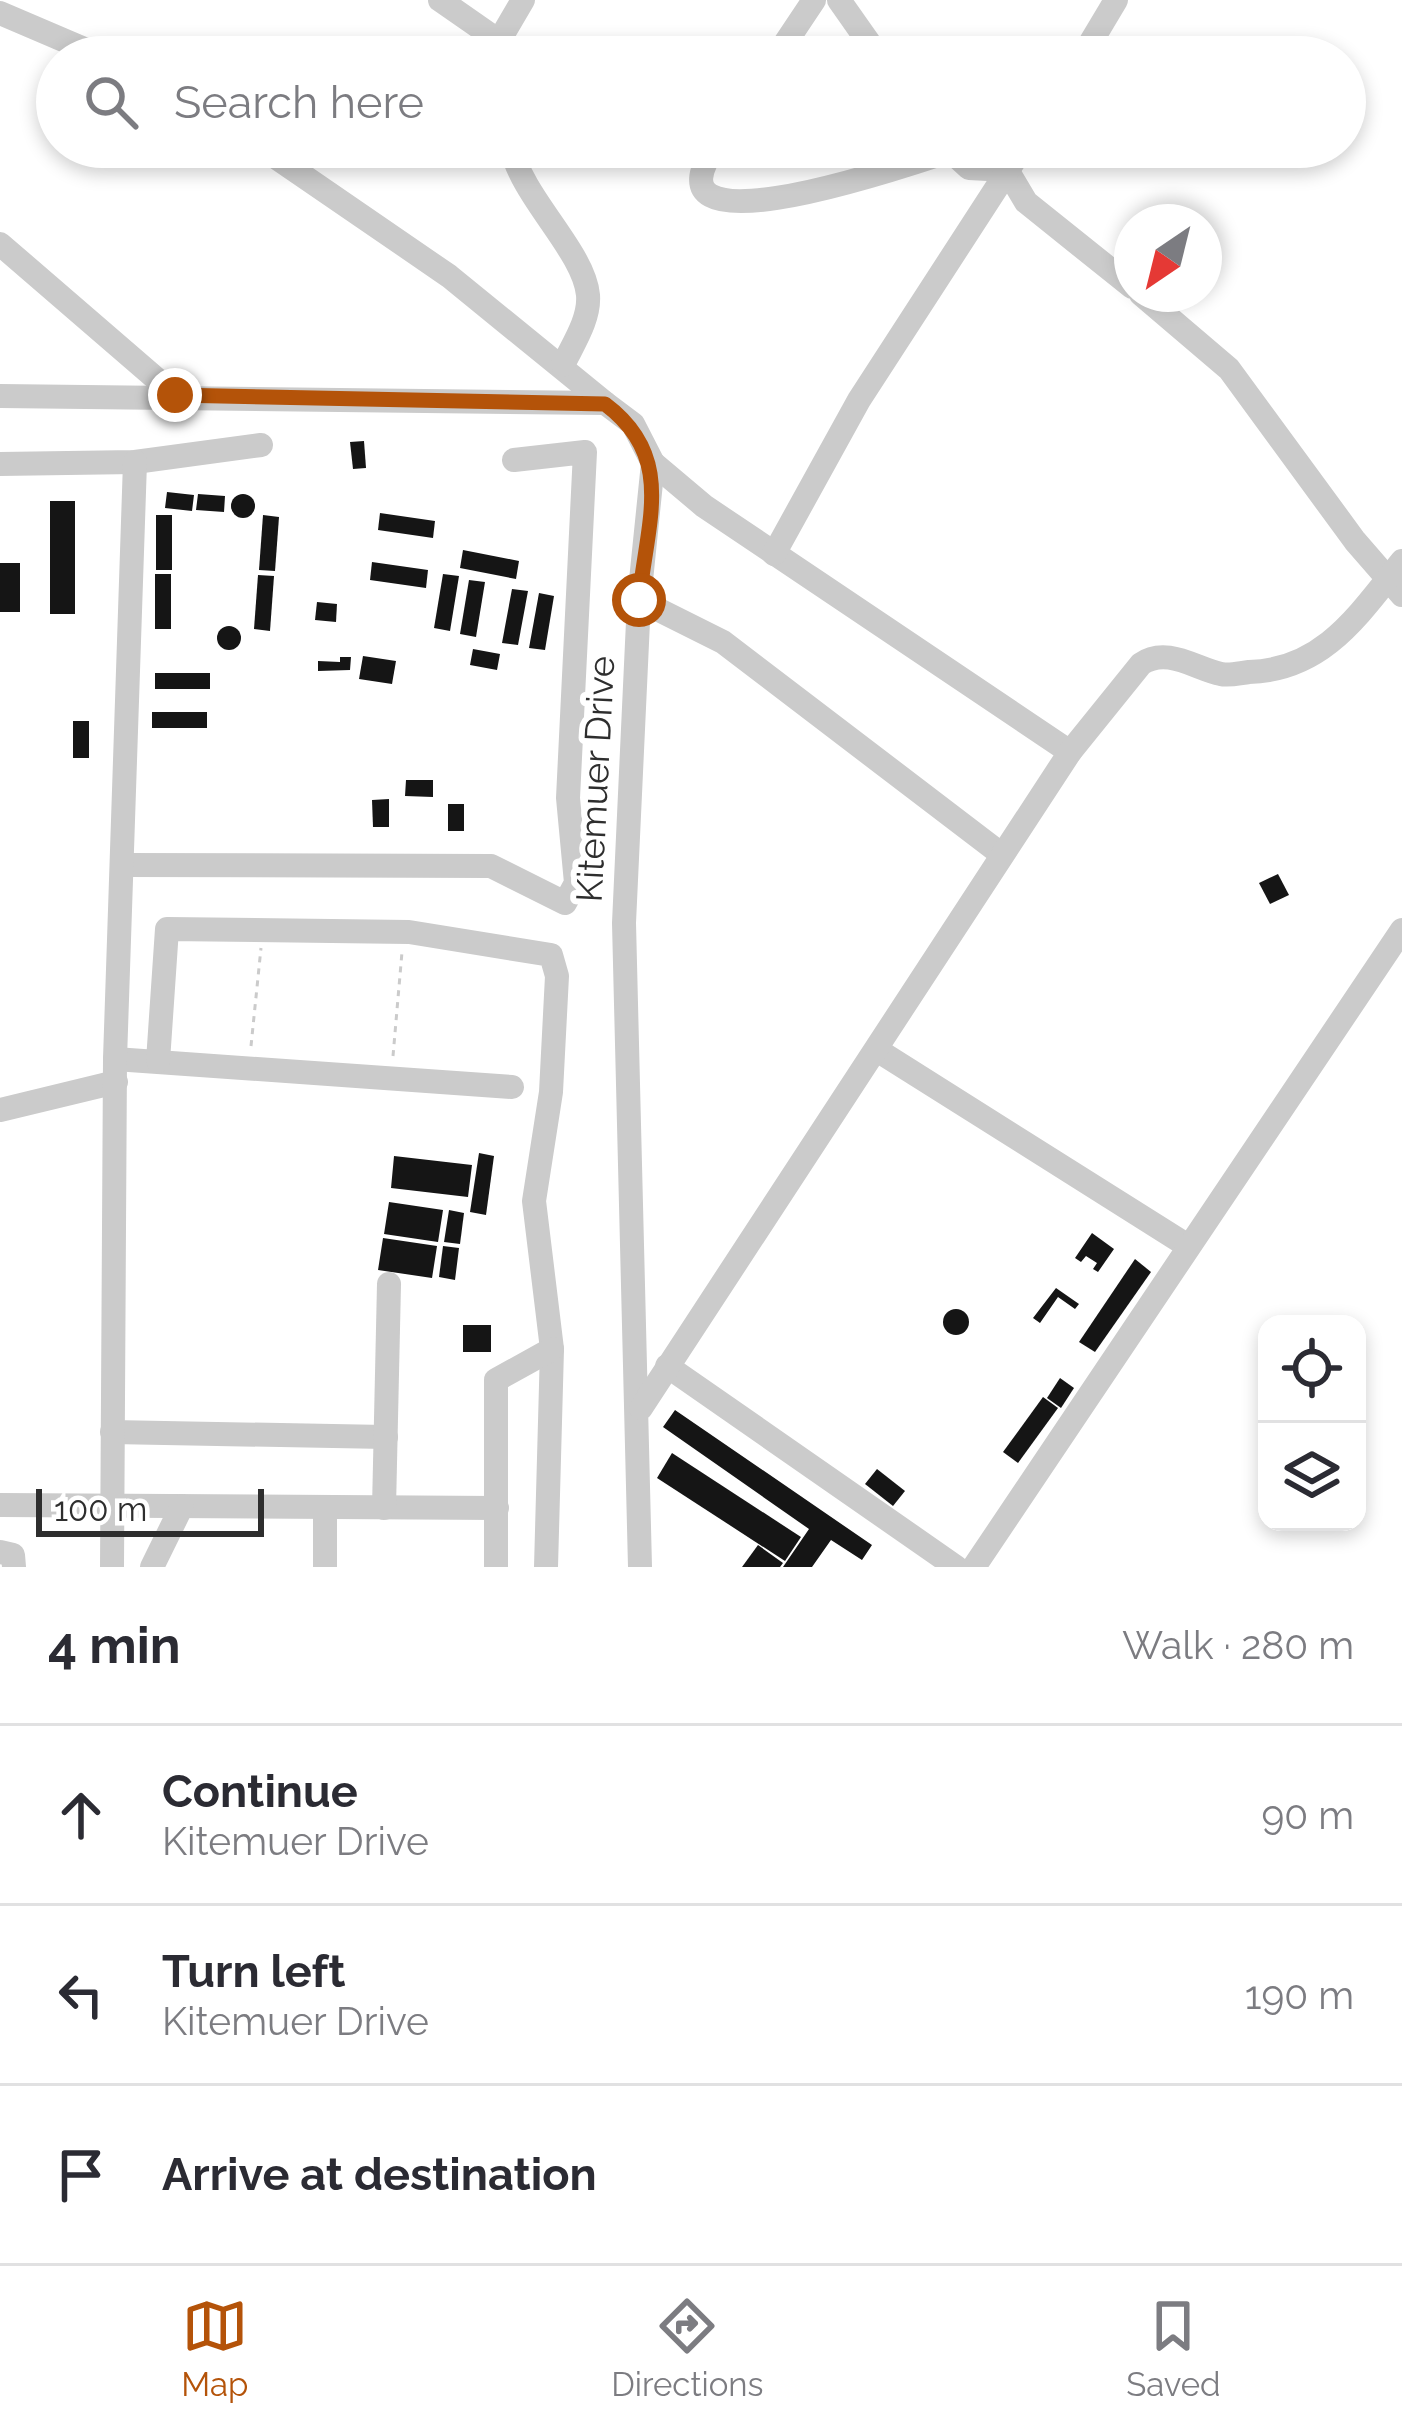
<!DOCTYPE html>
<meta charset="utf-8">
<style>
:root{--surface:#fff;--page:#f2f2f3;--text:#2b2b33;--muted:#7c7c81;--line:#e1e1e2;--accent:#b45309}
body{margin:0;font-family:Raleway,sans-serif;background:var(--page);color:var(--text)}
.controls{position:absolute;right:36px;bottom:36px;display:grid;overflow:hidden;border-radius:24px;box-shadow:0 6px 18px #0003}
.controls button{width:108px;height:108px;display:grid;place-items:center;padding:0;border:0;border-bottom:3px solid var(--line);background:var(--surface);color:var(--text);font:60px sans-serif}
.compass{position:absolute;left:1114px;top:204px;width:108px;height:108px;border-radius:50%;background:var(--surface);box-shadow:0 6px 18px #0003;rotate:215deg}
.scale{position:absolute;left:36px;bottom:30px;width:228px;box-sizing:border-box;padding-left:12px;border:6px solid #2e2e2e;border-top:0;font-size:33px;line-height:42px;white-space:nowrap;color:#2e2e2e;-webkit-text-stroke:9px #fff;paint-order:stroke}
.stop{position:absolute;width:36px;height:36px;margin:-27px;border:9px solid #b45309;border-radius:50%;background:#fff}
.stop.end{background:#b45309;border-color:#fff;box-shadow:0 3px 12px #0008}
.list{margin:0;padding:0;list-style:none}
h2{display:flex;justify-content:space-between;align-items:center;height:156px;margin:0;padding:0 48px;font-size:51px}
h2 small{font-size:39px;font-weight:400;color:var(--muted)}
.list li{display:grid;grid-template-columns:78px 1fr auto;gap:36px;align-items:center;box-sizing:border-box;height:180px;padding:0 48px;border-top:3px solid var(--line)}
.list b{display:block;font-size:45px;white-space:nowrap}
.list p{margin:0;font-size:39px;white-space:nowrap;color:var(--muted)}
.list em{font-size:39px;font-style:normal;color:var(--muted)}
.icon{flex:none;width:66px;height:66px;fill:none;stroke:currentColor;stroke-width:2;stroke-linecap:round;stroke-linejoin:round}
.map{position:relative;flex:none;width:1402px;height:1567px;overflow:hidden}
.search{position:absolute;background:var(--surface);box-shadow:0 6px 18px #0003;left:36px;right:36px;top:36px;height:132px;display:flex;align-items:center;gap:30px;box-sizing:border-box;padding:0 42px;border-radius:66px;color:var(--muted);font-size:45px}
.sheet{height:696px;background:var(--surface)}
nav{display:flex;justify-content:space-around;align-items:center;box-sizing:border-box;height:168px;border-top:3px solid var(--line);background:var(--surface);font-size:33px;color:var(--muted)}
nav a{display:grid;justify-items:center;gap:6px}
nav .on{color:var(--accent)}
.map>svg:first-child{display:block}
.building{fill:#151515}
.lines{fill:none;stroke-linecap:round;stroke-linejoin:round}
.path{stroke:#cbcbcb;stroke-width:3;stroke-dasharray:6 6;stroke-linecap:butt}
.minor{stroke:#cbcbcb;stroke-width:24}
.route{stroke:#b45309;stroke-width:15}
.labels{text-anchor:middle;dominant-baseline:central;stroke-width:12;stroke-linejoin:round;paint-order:stroke}
.street-label{font-size:36px;fill:#2e2e2e;stroke:#fff}
</style>
<div class="map">
<svg width="1402" height="1567" viewBox="0 0 1402 1567">
<rect width="100%" height="100%" fill="#fff"/>
<g class="building">
<polygon points="364,441 366,468 353,469 350,442"/>
<polygon points="167,492 194,495 192,511 165,508"/>
<polygon points="198,494 225,496 224,512 196,510"/>
<circle cx="243" cy="506" r="12"/>
<rect x="50" y="501" width="25" height="113"/>
<polygon points="380,513 435,521 433,538 378,530"/>
<rect x="156" y="515" width="16" height="55"/>
<polygon points="263,515 279,517 275,571 259,570"/>
<polygon points="463,550 519,561 516,579 460,568"/>
<polygon points="372,562 428,570 426,588 370,580"/>
<rect x="0" y="563" width="20" height="49"/>
<rect x="155" y="574" width="16" height="55"/>
<polygon points="443,574 459,576 450,631 434,628"/>
<polygon points="258,575 274,576 270,631 254,629"/>
<polygon points="469,580 485,582 476,637 460,634"/>
<polygon points="512,589 528,591 518,645 502,643"/>
<polygon points="539,593 554,596 545,650 529,648"/>
<polygon points="317,602 337,604 336,622 315,620"/>
<circle cx="229" cy="638" r="12"/>
<polygon points="473,649 500,654 497,670 470,665"/>
<polygon points="363,656 396,661 392,684 359,679"/>
<polygon points="340,657 351,657 350,670 318,671 318,661 340,662"/>
<rect x="155" y="673" width="55" height="16"/>
<rect x="152" y="712" width="55" height="16"/>
<rect x="73" y="721" width="16" height="37"/>
<polygon points="406,780 433,780 433,797 405,796"/>
<polygon points="389,799 389,827 373,827 372,800"/>
<rect x="448" y="804" width="16" height="27"/>
<polygon points="1278,874 1289,895 1270,904 1259,883"/>
<polygon points="479,1153 494,1156 486,1215 470,1212"/>
<polygon points="394,1156 472,1165 468,1197 391,1188"/>
<polygon points="389,1202 443,1210 438,1242 384,1234"/>
<polygon points="449,1210 464,1213 460,1244 444,1242"/>
<polygon points="1092,1233 1114,1249 1098,1272 1093,1269 1097,1263 1086,1256 1081,1262 1075,1258"/>
<polygon points="383,1238 437,1246 432,1278 378,1270"/>
<polygon points="443,1246 459,1248 455,1280 439,1277"/>
<polygon points="1135,1259 1151,1272 1095,1352 1079,1342"/>
<polygon points="1056,1288 1079,1304 1075,1309 1058,1297 1040,1323 1033,1318"/>
<circle cx="956" cy="1322" r="13"/>
<rect x="463" y="1325" width="28" height="27"/>
<polygon points="1060,1378 1074,1388 1061,1408 1047,1398"/>
<polygon points="1043,1397 1058,1408 1018,1463 1003,1452"/>
<polygon points="675,1410 872,1545 862,1560 831,1540 812,1567 783,1567 809,1529 663,1427"/>
<polygon points="672,1453 801,1537 785,1561 657,1478"/>
<polygon points="877,1469 905,1491 893,1506 865,1484"/>
<polygon points="758,1545 783,1563 780,1567 742,1567"/>
</g>
<g class="lines">
<g class="path">
<polyline points="251,1046 261,948"/>
<polyline points="393,1056 402,952"/>
</g>
<g class="minor">
<polyline points="440,0 499,41 503,57"/>
<polyline points="839,0 879,57"/>
<polyline points="0,13 103,57"/>
<polyline points="499,41 523,0"/>
<polyline points="776,57 814,0"/>
<polyline points="1082,57 1116,0"/>
<polyline points="261,147 449,276 605,403"/>
<path d="M511,147C522,198 584,251 588,295C590,319 573,344 563,365"/>
<path d="M715,147C636,261 918,161 950,151"/>
<polyline points="946,147 969,168 1007,170"/>
<polyline points="1007,170 1026,202 1132,287"/>
<polyline points="0,244 175,395"/>
<polyline points="1141,294 1229,369 1355,541 1402,595"/>
<polyline points="0,396 605,403 633,424 653,463 639,600 624,923 640,1567"/>
<polyline points="653,463 704,506 1070,752"/>
<polyline points="0,464 135,462 261,445"/>
<polyline points="774,554 859,400 1023,147"/>
<polyline points="639,600 723,642 1001,854"/>
<polyline points="122,865 491,866 565,903 576,883 568,798 585,452 514,460"/>
<polyline points="877,1050 1188,1246"/>
<polyline points="115,1059 512,1087"/>
<polyline points="158,1061 167,929 409,932 551,955 557,976 551,1092 534,1201 552,1349 546,1567"/>
<polyline points="0,1110 116,1082"/>
<polyline points="667,1366 956,1567"/>
<path d="M641,1408L1070,752L1141,664C1167,646 1196,669 1221,674C1229,676 1240,673 1249,672C1324,670 1359,614 1402,561"/>
<polyline points="112,1432 386,1437"/>
<polyline points="0,1505 497,1508"/>
<polyline points="384,1508 389,1284"/>
<polyline points="0,1552 13,1555 14,1567"/>
<polyline points="112,1567 115,1059 135,462"/>
<polyline points="152,1567 182,1506"/>
<polyline points="325,1567 325,1507"/>
<polyline points="496,1567 496,1380 552,1349"/>
<polyline points="974,1567 1402,930"/>
</g>
</g>
<g class="lines">
<path class="route" d="M175,395L605,404C676,457 647,521 639,600"/>
</g>
<g class="labels">
<g class="street-label">
<text transform="translate(595 779) rotate(-87)">Kitemuer Drive</text>
</g>
</g>
</svg>
<div class="controls">
<button><svg class="icon" aria-label="locate" viewBox="0 0 24 24"><circle cx="12" cy="12" r="6"/><path d="M12 2v4M12 18v4M2 12h4M18 12h4"/></svg></button>
<button><svg class="icon" aria-label="layers" viewBox="0 0 24 24"><path d="M12 4l9 5-9 5-9-5zM3 14l9 5 9-5"/></svg></button>
</div>
<svg class="compass" viewBox="-18 -18 36 36"><path d="M0-13l5 13h-10z" fill="#e53935"/><path d="M0 13l5-13h-10z" fill="#7c7c81"/></svg>
<div class="scale">100 m</div>
<div class="stop" style="left:639px;top:600px"></div>
<div class="stop end" style="left:175px;top:395px"></div>
<div class="search"><svg class="icon" aria-label="search" viewBox="0 0 24 24"><circle cx="10" cy="10" r="6"/><path d="M15 15l6 6"/></svg>Search here</div>
</div>
<section class="sheet">
<h2>4 min<small>Walk · 280 m</small></h2>
<ul class="list">
<li><svg class="icon" aria-label="ahead" viewBox="0 0 24 24"><path d="M12 20V5M6 11l6-6 6 6"/></svg><div><b>Continue</b><p>Kitemuer Drive</p></div><em>90 m</em></li>
<li><svg class="icon" aria-label="left" viewBox="0 0 24 24"><path d="M17 20v-9H6M10 6l-5 5 5 5"/></svg><div><b>Turn left</b><p>Kitemuer Drive</p></div><em>190 m</em></li>
<li><svg class="icon" aria-label="arrive" viewBox="0 0 24 24"><path d="M6 21V4h12l-3 4 3 4H6"/></svg><div><b>Arrive at destination</b></div></li>
</ul>
</section>
<nav>
<a class="on"><svg class="icon" aria-label="map" viewBox="0 0 24 24"><path d="M3 6l6-2 6 2 6-2v14l-6 2-6-2-6 2zM9 4v14M15 6v14"/></svg>Map</a>
<a><svg class="icon" aria-label="directions" viewBox="0 0 24 24"><path d="M12 3l9 9-9 9-9-9zM9 14v-3h6M13 9l2 2-2 2"/></svg>Directions</a>
<a><svg class="icon" aria-label="saved" viewBox="0 0 24 24"><path d="M7 4h10v16l-5-4-5 4z"/></svg>Saved</a>
</nav>
